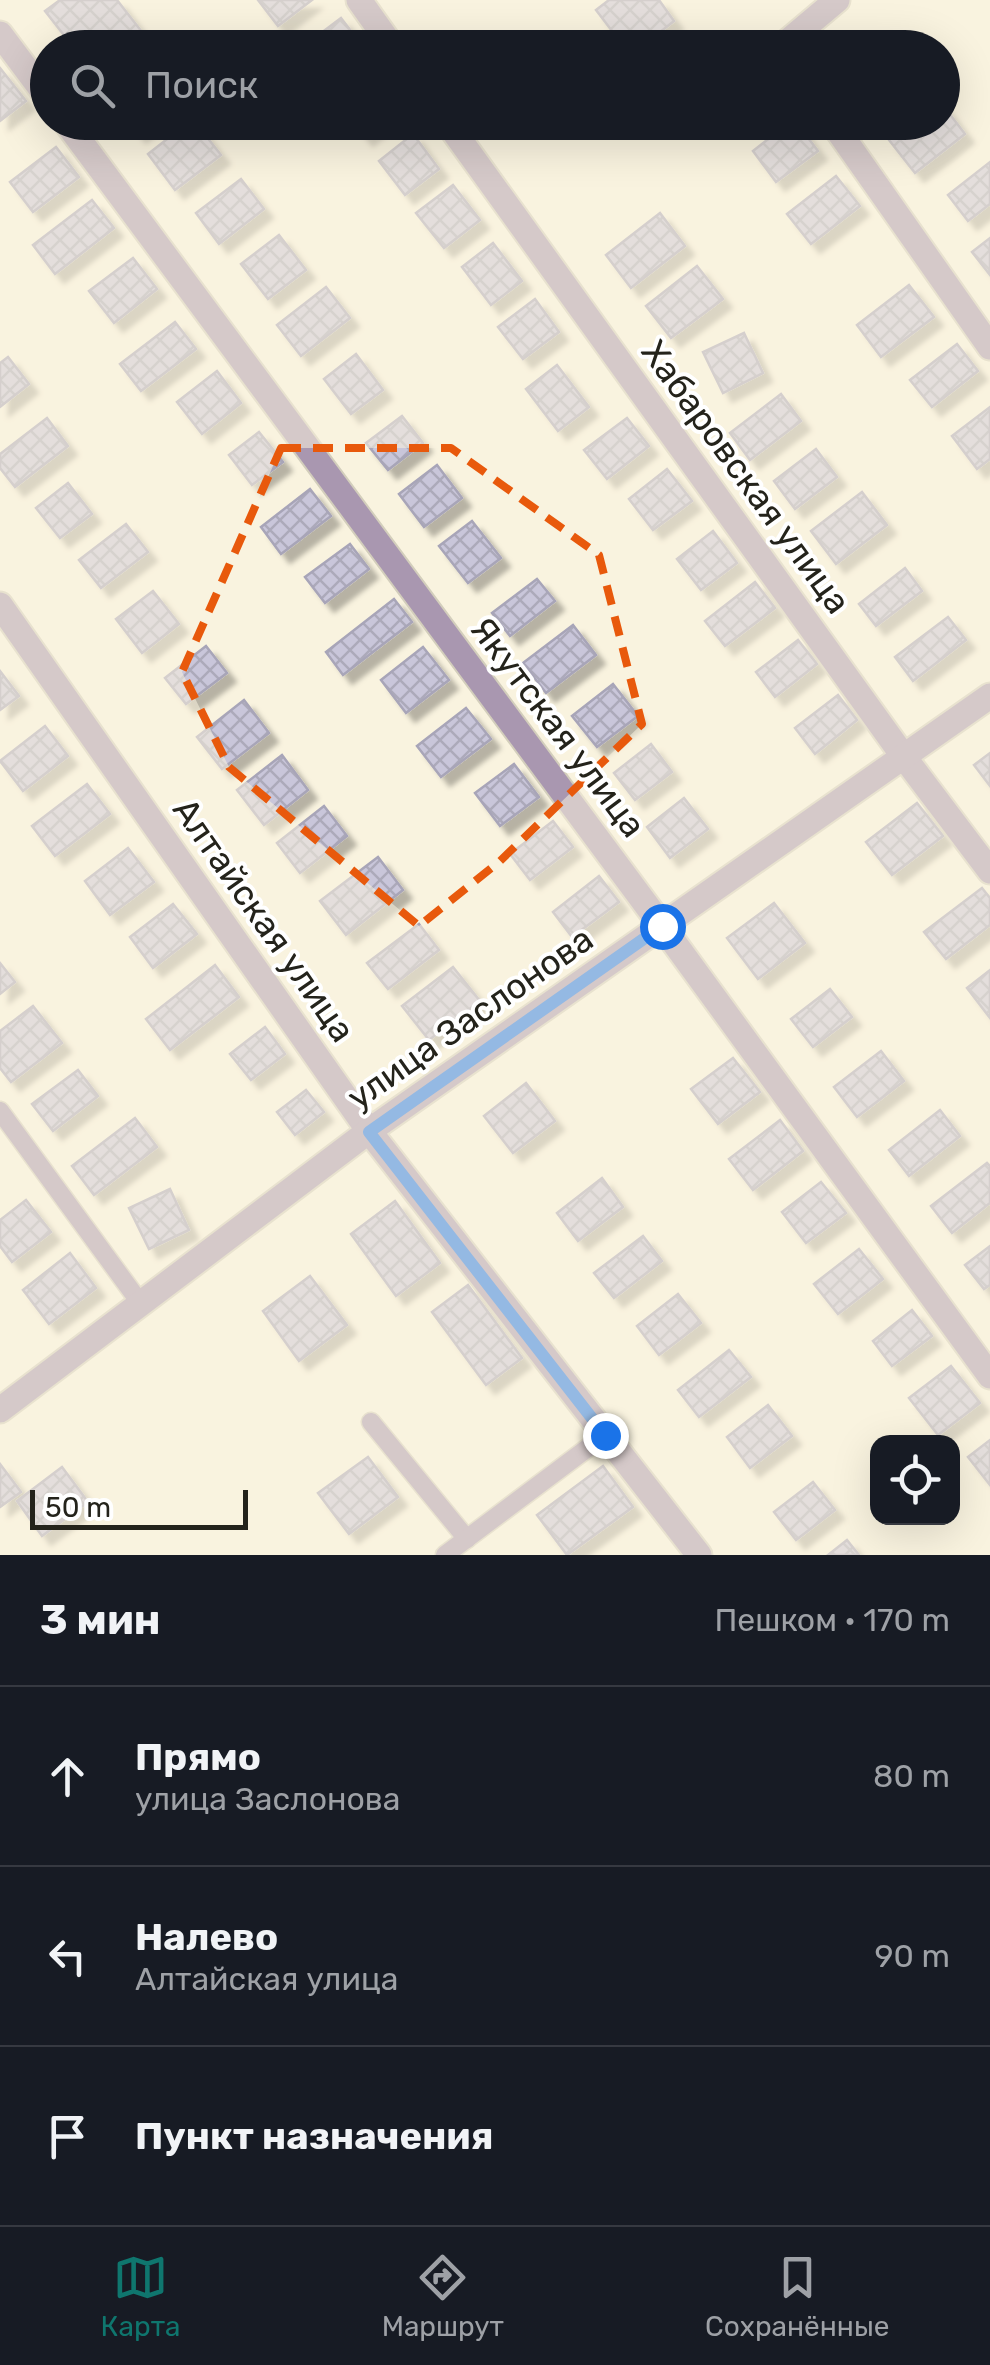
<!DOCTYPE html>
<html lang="ru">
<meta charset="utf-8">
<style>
:root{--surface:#171b24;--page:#20242c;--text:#f1f3f6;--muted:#9ea1a6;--line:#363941;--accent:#0f766e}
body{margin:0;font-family:Rubik,sans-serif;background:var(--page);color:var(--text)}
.controls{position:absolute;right:30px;bottom:30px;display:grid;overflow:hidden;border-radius:20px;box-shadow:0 10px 40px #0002}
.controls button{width:90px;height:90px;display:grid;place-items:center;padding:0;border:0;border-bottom:2px solid var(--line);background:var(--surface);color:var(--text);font:50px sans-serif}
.scale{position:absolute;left:30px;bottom:25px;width:218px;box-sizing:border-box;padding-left:10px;border:5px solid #24231b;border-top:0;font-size:28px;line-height:35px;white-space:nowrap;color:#24231b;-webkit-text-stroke:8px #fff;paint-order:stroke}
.stop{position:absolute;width:30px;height:30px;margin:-22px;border:8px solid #1a73e8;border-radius:50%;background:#fff}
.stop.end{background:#1a73e8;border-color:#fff;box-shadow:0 2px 10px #0008}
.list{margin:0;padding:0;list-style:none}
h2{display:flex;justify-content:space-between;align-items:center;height:130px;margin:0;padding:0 40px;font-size:42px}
h2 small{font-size:32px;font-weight:400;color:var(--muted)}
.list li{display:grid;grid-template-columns:65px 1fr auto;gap:30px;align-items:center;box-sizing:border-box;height:180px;padding:0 40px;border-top:2px solid var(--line)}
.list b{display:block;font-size:38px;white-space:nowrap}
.list p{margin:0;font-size:32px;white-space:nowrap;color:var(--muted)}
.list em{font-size:32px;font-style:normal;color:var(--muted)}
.icon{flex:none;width:55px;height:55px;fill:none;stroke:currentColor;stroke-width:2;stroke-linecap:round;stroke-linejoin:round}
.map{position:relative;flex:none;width:990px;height:1555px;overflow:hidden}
.search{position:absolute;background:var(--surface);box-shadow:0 10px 40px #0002;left:30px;right:30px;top:30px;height:110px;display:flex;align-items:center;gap:25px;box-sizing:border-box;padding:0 35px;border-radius:55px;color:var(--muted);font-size:38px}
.sheet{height:670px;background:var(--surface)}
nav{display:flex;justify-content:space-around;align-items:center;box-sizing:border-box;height:140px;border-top:2px solid var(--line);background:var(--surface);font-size:28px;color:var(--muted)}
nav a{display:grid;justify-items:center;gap:5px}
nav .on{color:var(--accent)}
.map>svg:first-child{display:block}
.building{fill:url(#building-cross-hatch);stroke:#a8a5b8;stroke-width:2.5;filter:url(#shadow)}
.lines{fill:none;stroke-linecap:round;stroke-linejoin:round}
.service-casing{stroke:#d3cebc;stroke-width:21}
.minor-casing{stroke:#d3cebc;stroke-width:29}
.service{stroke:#a997b0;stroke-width:18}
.minor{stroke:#a997b0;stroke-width:25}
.route{stroke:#1a73e8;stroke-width:12}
.marked{fill:none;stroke:#e8590c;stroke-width:8;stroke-dasharray:20 12;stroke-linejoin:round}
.labels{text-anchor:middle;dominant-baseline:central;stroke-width:8;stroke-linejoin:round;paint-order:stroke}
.street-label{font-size:35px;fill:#24231b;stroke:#fff}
</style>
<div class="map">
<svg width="990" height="1555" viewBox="0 0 990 1555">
<defs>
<pattern id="building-cross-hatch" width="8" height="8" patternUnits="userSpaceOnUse" patternTransform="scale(2.5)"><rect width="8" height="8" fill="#c9c6da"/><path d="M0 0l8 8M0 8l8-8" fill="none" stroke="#acaaba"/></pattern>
<filter id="shadow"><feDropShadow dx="9" dy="9" stdDeviation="2.5" flood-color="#0004"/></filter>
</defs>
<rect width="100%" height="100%" fill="#f9f3df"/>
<g class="building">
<polygon points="60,0 117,0 142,32 122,48 74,48 45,11"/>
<polygon points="258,0 312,0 278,26"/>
<polygon points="609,0 659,0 674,21 640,48 625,48 596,10"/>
<polygon points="341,18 364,48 306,48 304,46"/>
<polygon points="0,68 26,101 0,121"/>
<polygon points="942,104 965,134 915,173 889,140 912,122 942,122"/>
<polygon points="128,122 153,122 137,134"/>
<polygon points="189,122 195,122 221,155 175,190 148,154"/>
<polygon points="352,122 383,122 364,137"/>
<polygon points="790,122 796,122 818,151 776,182 753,151"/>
<polygon points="413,134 439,169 405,195 379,161"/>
<polygon points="56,147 79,177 33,212 10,182"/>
<polygon points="990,162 990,204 968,221 948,195"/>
<polygon points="836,176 860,206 811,244 787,214"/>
<polygon points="241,179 264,209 219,244 196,213"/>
<polygon points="453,185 480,220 444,248 416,213"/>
<polygon points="92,200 114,228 55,274 33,245"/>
<polygon points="660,213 685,246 631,288 606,255"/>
<polygon points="279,235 306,270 268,299 241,264"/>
<polygon points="990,238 990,275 972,252"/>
<polygon points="493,243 522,281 491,305 462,267"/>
<polygon points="133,258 157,289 114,323 89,291"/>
<polygon points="697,266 723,299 671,338 646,306"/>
<polygon points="909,285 934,317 881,357 857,325"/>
<polygon points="326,287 350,318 301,356 277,325"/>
<polygon points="535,299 559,332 523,359 498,327"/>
<polygon points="175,322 196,349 141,391 120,364"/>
<polygon points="744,333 763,373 723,393 703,352"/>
<polygon points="957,344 978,371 932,407 910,380"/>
<polygon points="356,354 383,390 351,414 324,379"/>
<polygon points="8,357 29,384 0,407 0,363"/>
<polygon points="557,365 589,407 558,431 526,389"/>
<polygon points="217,371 241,403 202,434 177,402"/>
<polygon points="781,394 801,421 750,460 730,433"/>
<polygon points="990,407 990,459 977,469 952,436"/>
<polygon points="402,416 423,443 388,470 366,443"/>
<polygon points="47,418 68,446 15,487 0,468 0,454"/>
<polygon points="627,418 649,446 607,479 584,450"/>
<polygon points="259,432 283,462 252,485 229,455"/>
<polygon points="816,449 837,477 795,509 774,481"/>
<polygon points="437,465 462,498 424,527 399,494"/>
<polygon points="667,469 692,501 653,530 629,499"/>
<polygon points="68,483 92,514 60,538 36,508"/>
<polygon points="310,489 331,516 281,554 261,527"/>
<polygon points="862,492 887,525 836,564 811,531"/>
<polygon points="472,521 501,558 468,583 439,546"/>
<polygon points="126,524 148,552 101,588 79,560"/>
<polygon points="713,531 737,563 701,590 677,559"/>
<polygon points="350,544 369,569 325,603 305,577"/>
<polygon points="905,568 922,591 876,626 859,604"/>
<polygon points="537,579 555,601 510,636 492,613"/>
<polygon points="755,582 775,608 725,646 705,621"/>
<polygon points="153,591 179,624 142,653 116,619"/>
<polygon points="394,599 412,622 343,675 326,652"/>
<polygon points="948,617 966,640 913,681 895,657"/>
<polygon points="573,625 596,655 546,693 523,663"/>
<polygon points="798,640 817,664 775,697 756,672"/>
<polygon points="206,646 227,673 186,704 165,678"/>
<polygon points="423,647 449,680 406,713 381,680"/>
<polygon points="0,671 19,696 0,710"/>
<polygon points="613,684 638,716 597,747 572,716"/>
<polygon points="838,695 857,720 815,754 795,728"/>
<polygon points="244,700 269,733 222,769 197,737"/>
<polygon points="466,708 491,739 441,777 417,746"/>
<polygon points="45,726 68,756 23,791 0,761"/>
<polygon points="651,744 672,772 635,800 614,773"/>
<polygon points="990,753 990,786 974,765"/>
<polygon points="282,755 308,790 264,825 237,790"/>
<polygon points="514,764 539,797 500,826 475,793"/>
<polygon points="87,784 110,814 55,856 32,826"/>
<polygon points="684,798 708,829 670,858 647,827"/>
<polygon points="917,803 943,836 892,875 866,842"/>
<polygon points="324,806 347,836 300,873 277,843"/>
<polygon points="553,821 573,847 530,880 510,854"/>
<polygon points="128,848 154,882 110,915 85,881"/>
<polygon points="378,857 403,890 346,935 320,901"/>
<polygon points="599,876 619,902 572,937 553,912"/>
<polygon points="982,888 990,898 990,925 946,959 924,932"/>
<polygon points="774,903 805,943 758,979 727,938"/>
<polygon points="173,904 197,934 153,968 130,937"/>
<polygon points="419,924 439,950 388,989 367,963"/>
<polygon points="0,963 15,982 0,994"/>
<polygon points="215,965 239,997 170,1050 146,1019"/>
<polygon points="453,967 480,1001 429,1040 402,1006"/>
<polygon points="990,970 990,1018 967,988"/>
<polygon points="830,989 852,1017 813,1047 791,1019"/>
<polygon points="33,1006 62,1043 11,1082 0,1068 0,1031"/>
<polygon points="265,1027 285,1054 251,1080 230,1054"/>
<polygon points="881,1051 904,1081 857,1117 834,1087"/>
<polygon points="733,1058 760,1092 718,1124 691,1089"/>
<polygon points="78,1070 98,1096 53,1131 32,1104"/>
<polygon points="526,1083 555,1121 513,1153 484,1116"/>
<polygon points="306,1090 324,1112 295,1135 277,1112"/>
<polygon points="940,1110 960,1136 909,1176 889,1150"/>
<polygon points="135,1118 157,1147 94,1195 72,1166"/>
<polygon points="780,1120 803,1151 753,1190 729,1159"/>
<polygon points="987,1163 990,1166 990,1203 952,1233 931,1206"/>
<polygon points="602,1178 623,1207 578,1241 557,1213"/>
<polygon points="821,1182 846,1213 806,1243 782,1212"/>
<polygon points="170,1189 189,1230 149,1249 129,1208"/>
<polygon points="26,1200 51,1232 12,1262 0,1246 0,1220"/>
<polygon points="395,1201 440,1263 396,1296 351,1234"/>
<polygon points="643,1236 662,1261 614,1298 594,1273"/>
<polygon points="990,1246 990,1285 984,1289 965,1265"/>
<polygon points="859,1249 883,1279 838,1314 814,1284"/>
<polygon points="70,1253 96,1288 49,1324 23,1290"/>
<polygon points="310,1276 347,1325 299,1361 263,1311"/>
<polygon points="468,1285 522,1358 486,1385 432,1312"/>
<polygon points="678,1294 701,1323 659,1355 637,1326"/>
<polygon points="912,1310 932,1336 892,1366 873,1341"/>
<polygon points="729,1350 751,1377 699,1417 678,1390"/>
<polygon points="951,1366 980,1403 938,1435 909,1398"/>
<polygon points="768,1405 792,1436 750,1468 727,1437"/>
<polygon points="990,1440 990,1485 968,1457"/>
<polygon points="368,1457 398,1497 349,1534 318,1493"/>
<polygon points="0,1464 21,1492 0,1507"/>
<polygon points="603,1466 633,1507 567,1555 537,1515"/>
<polygon points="62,1467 88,1502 42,1536 17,1501"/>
<polygon points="813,1482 835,1510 796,1540 774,1512"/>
<polygon points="847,1540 859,1555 828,1555"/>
</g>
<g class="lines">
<defs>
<g id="service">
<polyline points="0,1111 141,1304"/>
<polyline points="371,1422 467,1539"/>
<polyline points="445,1555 605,1435"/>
</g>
<g id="minor">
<polyline points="359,0 393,48"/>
<polyline points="0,34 48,98"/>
<polyline points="780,48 837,0"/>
<polyline points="66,122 662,926 990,1376"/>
<polyline points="447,122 904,757 990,871"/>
<polyline points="832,122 990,347"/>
<polyline points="0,605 369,1131 699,1555"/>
<polyline points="0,1410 369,1131 990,696"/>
</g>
</defs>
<use href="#service" class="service-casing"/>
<use href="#minor" class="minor-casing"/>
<use href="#service" class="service"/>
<use href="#minor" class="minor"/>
</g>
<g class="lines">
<polyline class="route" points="605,1435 369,1132 662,926"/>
</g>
<path d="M0 0H990V1555H0ZM281,448H451L599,555L642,724L500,861L419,926L229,767L182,672Z" fill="#f9f3df" fill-opacity=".55" fill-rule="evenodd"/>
<path class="marked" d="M281,448H451L599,555L642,724L500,861L419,926L229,767L182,672Z"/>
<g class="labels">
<g class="street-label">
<text transform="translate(746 477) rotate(54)">Хабаровская улица</text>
<text transform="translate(558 727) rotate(53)">Якутская улица</text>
<text transform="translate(264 920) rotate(55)">Алтайская улица</text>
<text transform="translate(470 1018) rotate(-35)">улица Заслонова</text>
</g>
</g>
</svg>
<div class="controls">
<button><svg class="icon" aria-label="locate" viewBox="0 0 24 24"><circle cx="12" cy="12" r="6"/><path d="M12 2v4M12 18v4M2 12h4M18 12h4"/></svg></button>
</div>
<div class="scale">50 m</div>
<div class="stop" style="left:662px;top:926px"></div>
<div class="stop end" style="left:605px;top:1435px"></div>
<div class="search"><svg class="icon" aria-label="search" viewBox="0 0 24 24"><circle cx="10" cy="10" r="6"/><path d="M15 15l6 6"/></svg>Поиск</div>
</div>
<section class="sheet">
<h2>3 мин<small>Пешком · 170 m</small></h2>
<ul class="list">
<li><svg class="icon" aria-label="ahead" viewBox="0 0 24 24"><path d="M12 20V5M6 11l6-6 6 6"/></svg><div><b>Прямо</b><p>улица Заслонова</p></div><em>80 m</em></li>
<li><svg class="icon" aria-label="left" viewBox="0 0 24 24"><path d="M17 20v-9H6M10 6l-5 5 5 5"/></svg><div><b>Налево</b><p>Алтайская улица</p></div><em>90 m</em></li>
<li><svg class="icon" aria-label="arrive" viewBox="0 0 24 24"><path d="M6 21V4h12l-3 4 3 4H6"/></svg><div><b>Пункт назначения</b></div></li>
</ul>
</section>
<nav>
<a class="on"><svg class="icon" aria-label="map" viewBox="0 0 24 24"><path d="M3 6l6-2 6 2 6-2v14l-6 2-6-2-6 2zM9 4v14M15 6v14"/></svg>Карта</a>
<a><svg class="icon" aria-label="directions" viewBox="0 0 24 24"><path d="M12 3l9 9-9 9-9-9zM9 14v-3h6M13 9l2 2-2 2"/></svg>Маршрут</a>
<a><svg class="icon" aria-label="saved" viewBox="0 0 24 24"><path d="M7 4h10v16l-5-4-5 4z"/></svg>Сохранённые</a>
</nav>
